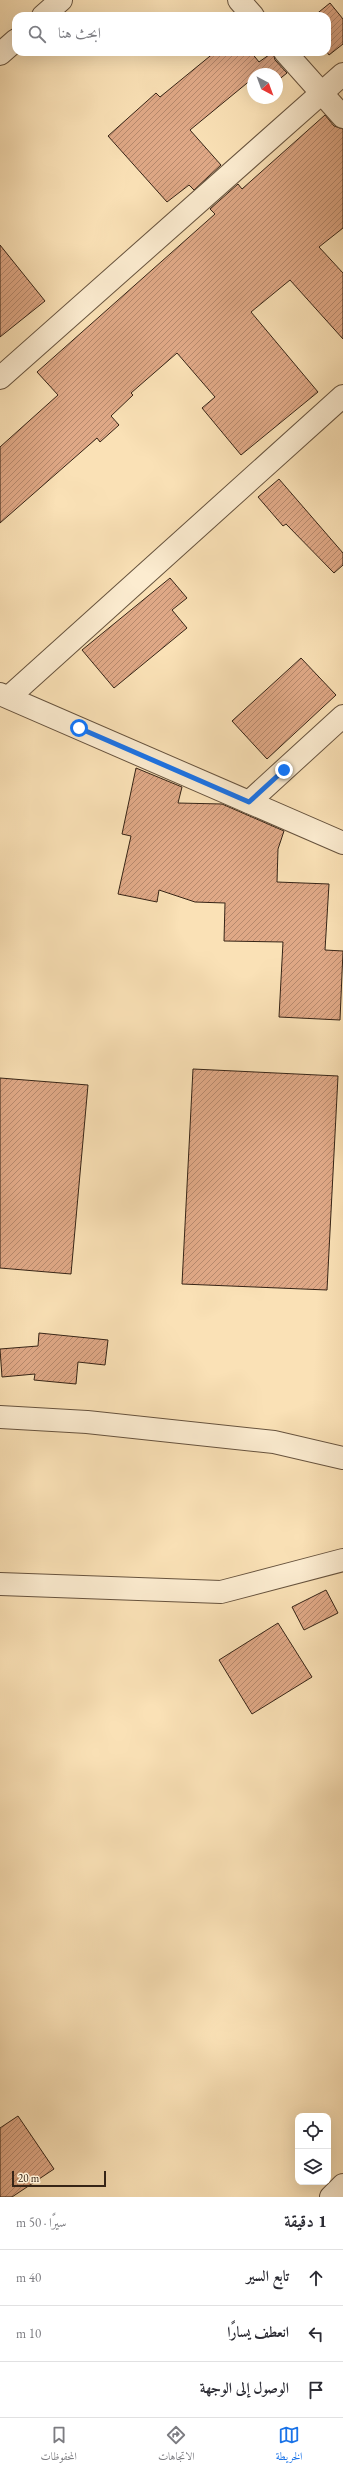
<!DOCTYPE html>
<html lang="ar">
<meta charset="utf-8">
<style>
:root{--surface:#fff;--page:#f7f7f7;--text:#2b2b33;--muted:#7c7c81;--line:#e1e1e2;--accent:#1a73e8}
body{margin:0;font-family:"EB Garamond",Amiri,serif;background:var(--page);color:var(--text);direction:rtl}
.controls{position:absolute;right:12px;bottom:12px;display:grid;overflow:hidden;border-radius:8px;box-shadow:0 4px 16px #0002}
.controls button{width:36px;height:36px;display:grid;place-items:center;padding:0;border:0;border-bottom:1px solid var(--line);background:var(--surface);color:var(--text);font:20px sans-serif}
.compass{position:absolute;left:247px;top:68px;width:36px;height:36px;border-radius:50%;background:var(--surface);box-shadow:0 4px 16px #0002;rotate:139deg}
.scale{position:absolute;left:12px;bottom:10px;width:94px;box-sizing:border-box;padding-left:4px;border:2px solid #362416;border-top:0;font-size:11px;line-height:14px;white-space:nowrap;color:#362416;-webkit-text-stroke:3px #fcecd0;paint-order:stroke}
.stop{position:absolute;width:12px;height:12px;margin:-9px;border:3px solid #1a73e8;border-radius:50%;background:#fff}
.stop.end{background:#1a73e8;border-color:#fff;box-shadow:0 1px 4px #0008}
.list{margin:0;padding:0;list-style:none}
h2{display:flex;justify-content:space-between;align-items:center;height:52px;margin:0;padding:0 16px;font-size:17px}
h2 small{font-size:13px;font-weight:400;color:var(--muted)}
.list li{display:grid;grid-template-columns:26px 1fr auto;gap:12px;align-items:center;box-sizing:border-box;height:56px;padding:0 16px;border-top:1px solid var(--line)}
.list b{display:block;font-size:15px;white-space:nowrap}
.list em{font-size:13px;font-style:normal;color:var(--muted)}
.icon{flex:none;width:22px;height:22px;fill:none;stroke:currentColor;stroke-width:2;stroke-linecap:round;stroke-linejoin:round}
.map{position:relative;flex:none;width:343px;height:2197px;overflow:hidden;direction:ltr}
.search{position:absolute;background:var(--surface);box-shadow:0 4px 16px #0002;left:12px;right:12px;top:12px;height:44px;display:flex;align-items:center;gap:10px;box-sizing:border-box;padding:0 14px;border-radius:12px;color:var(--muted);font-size:15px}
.sheet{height:220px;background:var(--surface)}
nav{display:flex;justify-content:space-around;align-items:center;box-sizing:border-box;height:56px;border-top:1px solid var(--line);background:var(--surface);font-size:11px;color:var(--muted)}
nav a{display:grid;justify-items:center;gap:2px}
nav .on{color:var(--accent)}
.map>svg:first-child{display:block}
.building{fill:url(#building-hatch);stroke:#362416}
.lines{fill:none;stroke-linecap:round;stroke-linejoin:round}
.minor-casing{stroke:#67533e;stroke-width:24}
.tertiary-casing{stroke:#67533e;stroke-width:24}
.minor{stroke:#fcecd0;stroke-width:22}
.tertiary{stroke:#fcecd0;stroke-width:22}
.route{stroke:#1a73e8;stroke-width:5}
</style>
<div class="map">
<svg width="343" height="2197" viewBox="0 0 343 2197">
<defs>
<pattern id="building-hatch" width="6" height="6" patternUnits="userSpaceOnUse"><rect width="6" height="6" fill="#dfa886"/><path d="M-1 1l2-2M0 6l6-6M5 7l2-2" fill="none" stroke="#b6896d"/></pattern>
</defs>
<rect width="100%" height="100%" fill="#fae1b6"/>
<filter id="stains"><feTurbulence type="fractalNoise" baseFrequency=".005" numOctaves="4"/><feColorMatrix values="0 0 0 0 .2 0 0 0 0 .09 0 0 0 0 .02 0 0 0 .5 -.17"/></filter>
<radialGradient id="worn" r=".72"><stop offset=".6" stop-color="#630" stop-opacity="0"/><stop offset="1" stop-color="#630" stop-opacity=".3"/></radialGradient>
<g class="building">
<polygon points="330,3 343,19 343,44 329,55 327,52 327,16 314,16"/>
<polygon points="215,52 251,52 259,62 273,52 275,60 287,73 277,81 277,74 253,74 253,81 252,79 190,130 221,165 194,190 189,185 167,202 108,136 156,93 160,97"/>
<polygon points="325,115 334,126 343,129 343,228 319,247 343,273 343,339 290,280 251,312 318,392 241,455 202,408 215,397 177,353 131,393 133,395 111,416 119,425 100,442 97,438 0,523 0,447 58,395 37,372 215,214 210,209 238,184 242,189"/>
<polygon points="0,245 45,301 0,337"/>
<polygon points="279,479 343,553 343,565 334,573 286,524 283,526 258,497"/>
<polygon points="170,578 187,598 172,610 187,628 114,688 82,650"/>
<polygon points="301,658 336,695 267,759 232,721"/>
<polygon points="136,768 182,787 178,803 222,804 284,831 278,849 277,882 329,884 325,950 343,951 340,1020 279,1017 283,942 224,941 225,903 195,902 159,890 157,902 118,894 131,836 122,834"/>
<polygon points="193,1069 338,1076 327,1290 182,1284"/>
<polygon points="0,1078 88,1085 71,1274 0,1268"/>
<polygon points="39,1333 108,1340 105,1365 78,1362 76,1384 34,1380 35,1374 2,1377 0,1349 38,1346"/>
<polygon points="326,1590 338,1613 304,1630 292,1607"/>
<polygon points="278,1623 312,1677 252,1714 219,1660"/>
<polygon points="18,2116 54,2169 12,2197 0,2197 0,2128"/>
</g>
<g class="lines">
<defs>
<g id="minor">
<polyline points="239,0 253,16"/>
<polyline points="43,16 61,0"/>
<polyline points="285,52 343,117"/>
<polyline points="0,54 16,40"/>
<polyline points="0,378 343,74"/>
<polyline points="9,697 343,396"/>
<polyline points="249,802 343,716"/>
<polyline points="0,1417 87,1422 274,1442 343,1458"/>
<polyline points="0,1584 221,1592 343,1560"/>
<polyline points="331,2197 343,2185"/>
</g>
<polyline id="tertiary" points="0,694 343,843"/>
</defs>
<use href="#minor" class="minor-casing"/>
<use href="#tertiary" class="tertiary-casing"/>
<use href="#minor" class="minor"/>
<use href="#tertiary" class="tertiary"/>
</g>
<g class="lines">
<polyline class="route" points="79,728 249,802 284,770"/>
</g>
<rect width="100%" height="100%" filter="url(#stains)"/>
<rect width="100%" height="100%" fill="url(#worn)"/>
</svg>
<div class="controls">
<button><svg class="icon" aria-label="locate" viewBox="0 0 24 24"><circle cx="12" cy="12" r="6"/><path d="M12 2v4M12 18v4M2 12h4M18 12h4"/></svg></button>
<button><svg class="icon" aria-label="layers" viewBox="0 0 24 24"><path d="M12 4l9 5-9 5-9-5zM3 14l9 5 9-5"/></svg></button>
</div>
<svg class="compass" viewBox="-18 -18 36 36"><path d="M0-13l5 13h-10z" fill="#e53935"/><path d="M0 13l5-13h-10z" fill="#7c7c81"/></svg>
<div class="scale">20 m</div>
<div class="stop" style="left:79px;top:728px"></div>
<div class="stop end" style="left:284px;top:770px"></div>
<div class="search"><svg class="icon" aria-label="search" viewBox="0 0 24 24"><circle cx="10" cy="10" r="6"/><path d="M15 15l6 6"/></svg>ابحث هنا</div>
</div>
<section class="sheet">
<h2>1 دقيقة<small>سيرًا · 50 m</small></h2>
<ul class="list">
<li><svg class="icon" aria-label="ahead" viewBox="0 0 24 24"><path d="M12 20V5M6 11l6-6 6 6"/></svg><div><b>تابع السير</b></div><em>40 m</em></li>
<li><svg class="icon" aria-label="left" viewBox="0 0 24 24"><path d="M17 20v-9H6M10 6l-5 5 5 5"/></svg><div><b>انعطف يسارًا</b></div><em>10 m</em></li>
<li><svg class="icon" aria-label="arrive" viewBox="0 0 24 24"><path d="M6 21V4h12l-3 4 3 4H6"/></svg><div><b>الوصول إلى الوجهة</b></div></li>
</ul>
</section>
<nav>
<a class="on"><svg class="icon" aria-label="map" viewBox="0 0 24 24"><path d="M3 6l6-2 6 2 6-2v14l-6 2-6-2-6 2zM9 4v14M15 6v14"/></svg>الخريطة</a>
<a><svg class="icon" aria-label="directions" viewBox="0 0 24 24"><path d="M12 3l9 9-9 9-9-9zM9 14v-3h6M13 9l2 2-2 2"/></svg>الاتجاهات</a>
<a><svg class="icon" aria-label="saved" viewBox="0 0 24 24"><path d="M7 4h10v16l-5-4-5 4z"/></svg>المحفوظات</a>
</nav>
